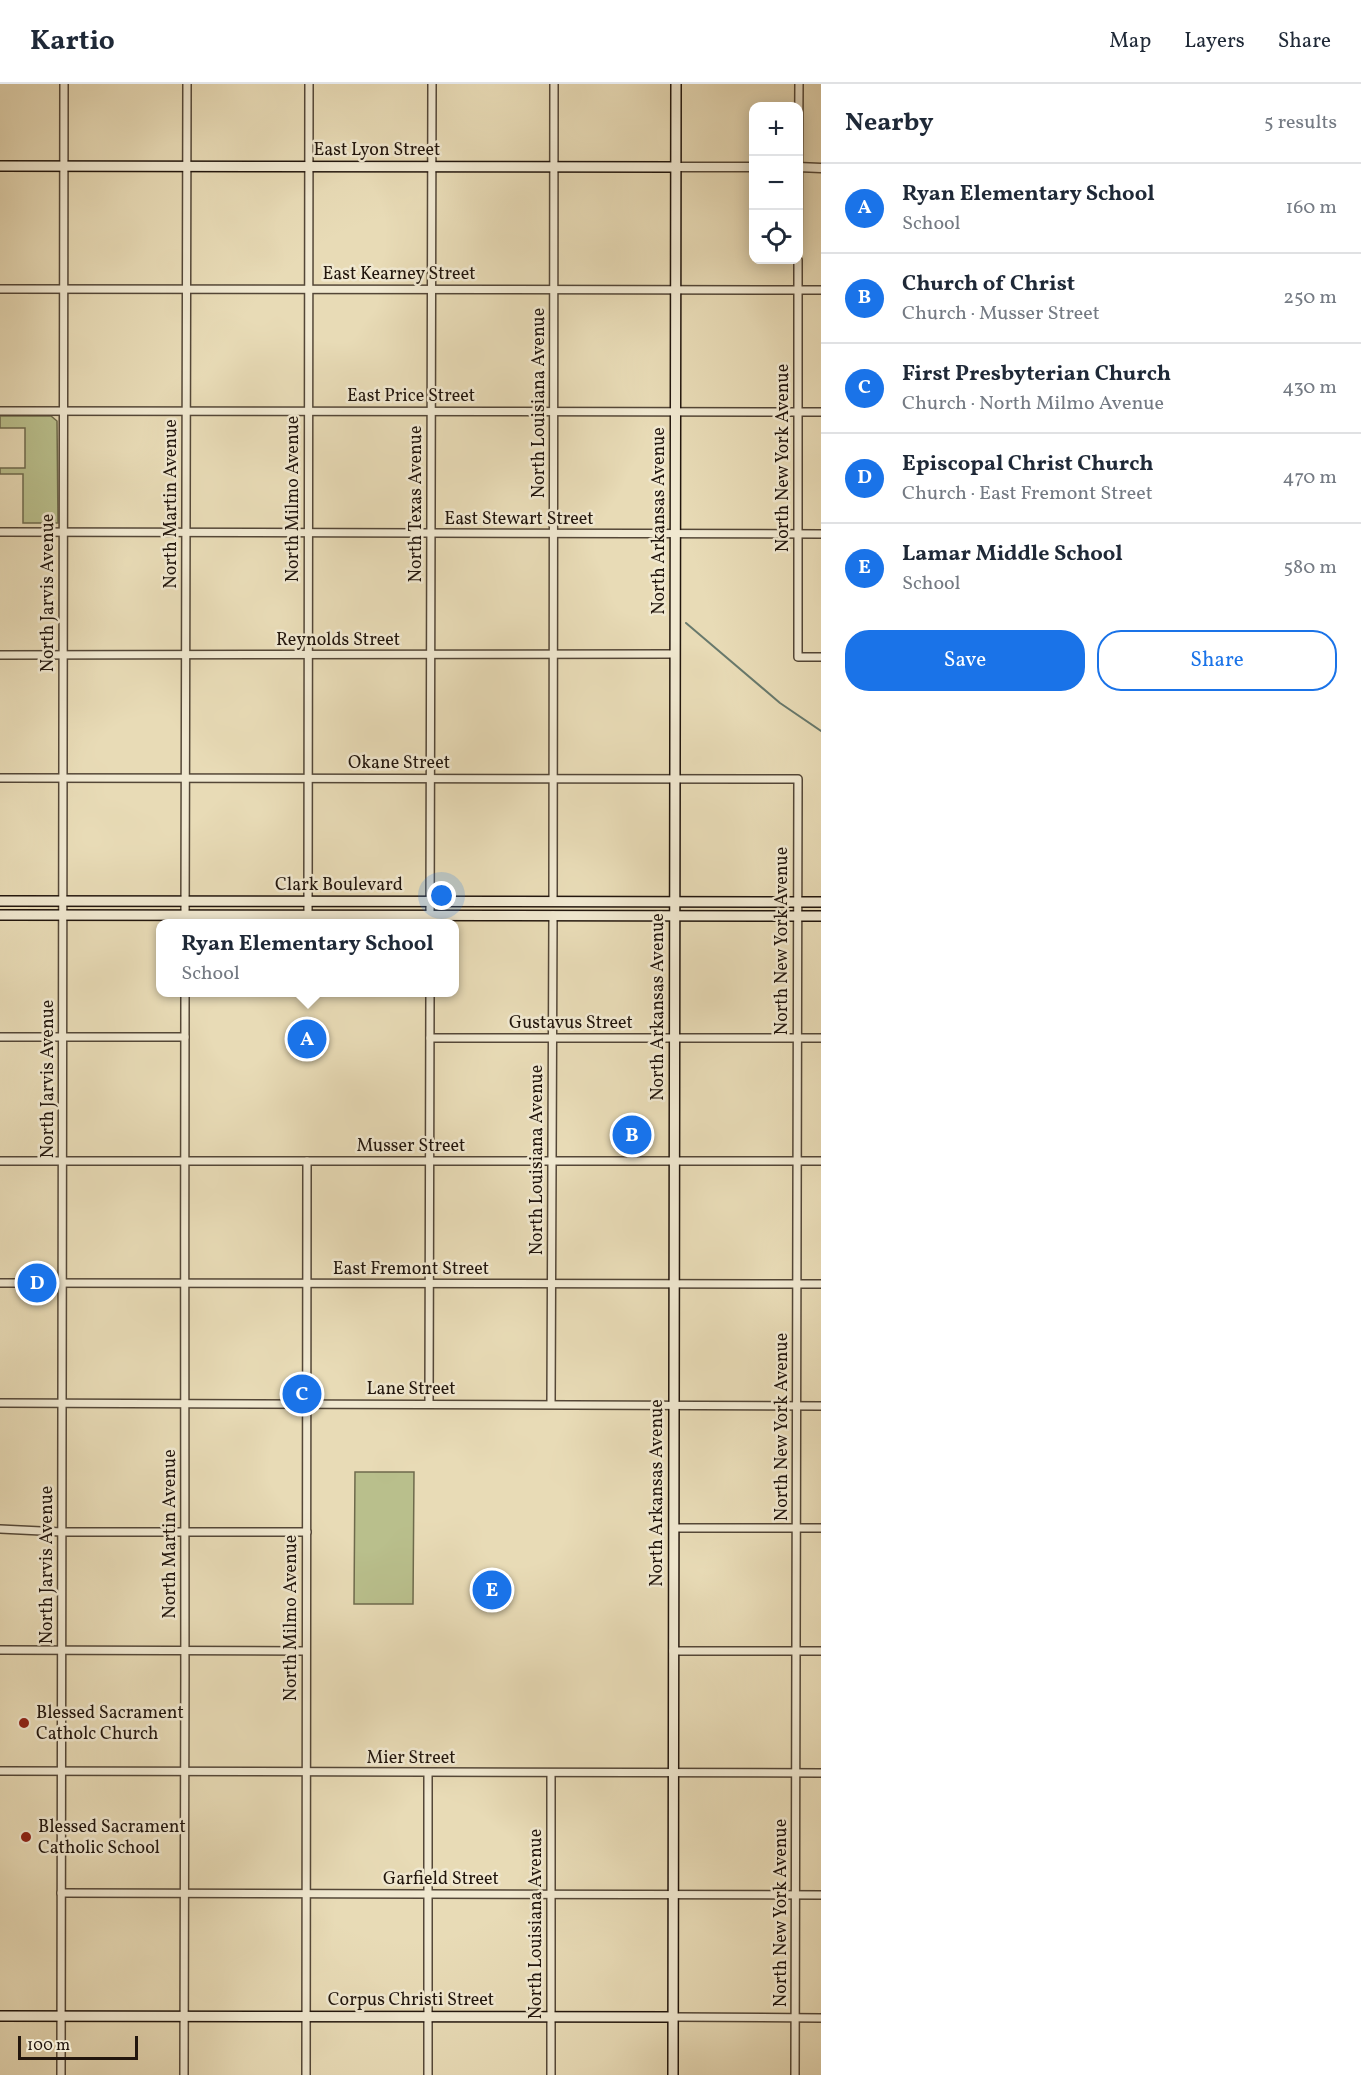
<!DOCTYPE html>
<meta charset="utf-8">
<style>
:root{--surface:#fff;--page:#f6f6f7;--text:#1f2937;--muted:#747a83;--line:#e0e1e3;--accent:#1a73e8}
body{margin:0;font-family:Vollkorn,serif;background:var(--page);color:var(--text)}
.controls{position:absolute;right:18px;top:18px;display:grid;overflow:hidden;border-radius:12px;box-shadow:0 3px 15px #0003}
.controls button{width:54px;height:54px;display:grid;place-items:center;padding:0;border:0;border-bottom:2px solid var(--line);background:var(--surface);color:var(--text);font:30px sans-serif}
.scale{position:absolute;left:18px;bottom:15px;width:120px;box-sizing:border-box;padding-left:6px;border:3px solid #22160d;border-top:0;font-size:16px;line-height:21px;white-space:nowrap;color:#22160d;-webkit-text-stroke:4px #f0e8d0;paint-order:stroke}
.you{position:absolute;left:442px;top:812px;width:21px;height:21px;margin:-15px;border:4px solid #fff;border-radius:50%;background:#1a73e8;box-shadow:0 0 0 9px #1a73e833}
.badge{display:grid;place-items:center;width:39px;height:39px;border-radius:50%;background:var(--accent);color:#fff;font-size:20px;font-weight:700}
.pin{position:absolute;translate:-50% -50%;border:3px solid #fff;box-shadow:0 2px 6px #0006}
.popup{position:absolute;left:156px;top:835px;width:303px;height:78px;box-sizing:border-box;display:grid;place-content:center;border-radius:12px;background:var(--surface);filter:drop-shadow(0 2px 4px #0005);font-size:20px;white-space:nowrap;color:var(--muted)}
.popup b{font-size:22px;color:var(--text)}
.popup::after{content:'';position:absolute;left:50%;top:100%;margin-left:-12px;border:12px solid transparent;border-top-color:var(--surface)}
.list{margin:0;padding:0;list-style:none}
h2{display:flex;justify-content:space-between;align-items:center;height:78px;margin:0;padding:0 24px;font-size:26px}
h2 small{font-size:20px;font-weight:400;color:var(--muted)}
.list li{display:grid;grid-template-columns:39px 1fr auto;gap:18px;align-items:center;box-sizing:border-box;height:90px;padding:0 24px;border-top:2px solid var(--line)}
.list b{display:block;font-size:22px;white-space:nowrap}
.list p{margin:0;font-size:20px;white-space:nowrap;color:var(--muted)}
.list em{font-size:20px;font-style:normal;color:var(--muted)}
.actions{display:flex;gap:12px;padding:18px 24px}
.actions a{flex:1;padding:14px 0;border:2px solid var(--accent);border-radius:24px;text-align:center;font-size:21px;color:var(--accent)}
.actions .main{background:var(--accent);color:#fff}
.icon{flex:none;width:33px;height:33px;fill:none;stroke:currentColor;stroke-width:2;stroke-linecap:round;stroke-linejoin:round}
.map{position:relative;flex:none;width:821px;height:1991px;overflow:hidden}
header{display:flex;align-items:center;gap:36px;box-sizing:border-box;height:84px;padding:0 30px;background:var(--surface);border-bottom:2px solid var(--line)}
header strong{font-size:28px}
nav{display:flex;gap:33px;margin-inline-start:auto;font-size:21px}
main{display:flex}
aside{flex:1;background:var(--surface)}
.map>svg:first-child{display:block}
.green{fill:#b9bf8c;stroke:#6e6a4c;stroke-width:1.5}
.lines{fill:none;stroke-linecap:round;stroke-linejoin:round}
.stream{stroke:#68796c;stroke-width:2}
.minor-casing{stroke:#544737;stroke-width:10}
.tertiary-casing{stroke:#544737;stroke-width:11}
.secondary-casing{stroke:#22160d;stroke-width:12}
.minor{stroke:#f0e8d0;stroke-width:7}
.tertiary{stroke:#f0e8d0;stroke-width:8}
.secondary{stroke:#f0e8d0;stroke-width:9}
.poi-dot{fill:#8f2418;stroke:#f0e8d0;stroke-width:2}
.labels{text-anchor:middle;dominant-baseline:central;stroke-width:5;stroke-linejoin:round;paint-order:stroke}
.street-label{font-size:18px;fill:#22160d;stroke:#f0e8d0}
.poi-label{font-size:18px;fill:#22160d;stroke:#f0e8d0;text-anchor:start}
</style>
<header>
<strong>Kartio</strong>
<nav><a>Map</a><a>Layers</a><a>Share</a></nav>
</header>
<main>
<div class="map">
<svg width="821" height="1991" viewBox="0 0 821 1991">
<rect width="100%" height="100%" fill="#e8dbb6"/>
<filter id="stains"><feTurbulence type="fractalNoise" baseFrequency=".00333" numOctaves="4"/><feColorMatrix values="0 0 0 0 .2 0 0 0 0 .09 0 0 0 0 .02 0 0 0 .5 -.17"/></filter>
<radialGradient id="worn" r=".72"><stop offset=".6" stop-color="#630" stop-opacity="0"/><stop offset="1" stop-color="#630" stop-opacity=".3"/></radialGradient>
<g class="green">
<polygon points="0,332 51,332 57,337 58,439 23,439 23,390 0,390 0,384 25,384 25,344 0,344"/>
<polygon points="355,1388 414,1388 413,1520 354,1520"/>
</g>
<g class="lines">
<polyline class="stream" points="686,539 780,619 821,647"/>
<defs>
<g id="minor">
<polyline points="798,164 799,0"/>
<polyline points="798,176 798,573 821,573"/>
<polyline points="0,205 821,206"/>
<polyline points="0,327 821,328"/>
<polyline points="0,448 821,450"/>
<polyline points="0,571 675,570"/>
<polyline points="0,694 798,695 795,1991"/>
<polyline points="553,818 554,0"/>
<polyline points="308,831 309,0"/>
<polyline points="185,840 187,0"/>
<polyline points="430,840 432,0"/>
<polyline points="0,953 185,953"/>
<polyline points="430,954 821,954"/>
<polyline points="0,1077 821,1077"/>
<polyline points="0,1199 821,1200"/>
<polyline points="0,1319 821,1322"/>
<polyline points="429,1320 430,908"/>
<polyline points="551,1320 553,831"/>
<polyline points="674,1444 821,1444"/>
<polyline points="0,1445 62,1448 307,1448"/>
<polyline points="0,1566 306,1567"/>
<polyline points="673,1567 821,1567"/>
<polyline points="0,1687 821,1689"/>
<polyline points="428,1689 428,1991"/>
<polyline points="551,1689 551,1991"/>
<polyline points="61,1809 821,1811"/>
<polyline points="673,1933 821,1934"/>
<polyline points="61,1991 64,0"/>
<path d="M184,1991C186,1630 184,1269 185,908"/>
<polyline points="306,1991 307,1077"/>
</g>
<g id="tertiary">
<polyline points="676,83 754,83"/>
<polyline points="798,83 821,84"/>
</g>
<g id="secondary">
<polyline points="0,82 676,83"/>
<polyline points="0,817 821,818"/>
<polyline points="0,831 821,832"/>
<polyline points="0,1932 673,1933"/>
<polyline points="673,1991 676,0"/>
</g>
</defs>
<use href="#minor" class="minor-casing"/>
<use href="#tertiary" class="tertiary-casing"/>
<use href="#secondary" class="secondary-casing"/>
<use href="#minor" class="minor"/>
<use href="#tertiary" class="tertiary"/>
<use href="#secondary" class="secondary"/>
</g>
<g class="poi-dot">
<circle cx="24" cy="1639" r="6"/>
<circle cx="26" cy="1753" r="6"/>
</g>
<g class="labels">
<g class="street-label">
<text x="377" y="66">East Lyon Street</text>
<text x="399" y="190">East Kearney Street</text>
<text x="411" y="312">East Price Street</text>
<text transform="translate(539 319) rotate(-90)">North Louisiana Avenue</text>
<text transform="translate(783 374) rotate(-90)">North New York Avenue</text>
<text transform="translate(293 415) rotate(-90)">North Milmo Avenue</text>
<text transform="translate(171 420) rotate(-90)">North Martin Avenue</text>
<text transform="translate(416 420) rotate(-90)">North Texas Avenue</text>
<text x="519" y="435">East Stewart Street</text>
<text transform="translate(659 437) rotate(-90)">North Arkansas Avenue</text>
<text transform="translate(48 509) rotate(-90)">North Jarvis Avenue</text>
<text x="338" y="556">Reynolds Street</text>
<text x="399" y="679">Okane Street</text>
<text x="339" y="801">Clark Boulevard</text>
<text transform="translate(782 857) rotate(-90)">North New York Avenue</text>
<text transform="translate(658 923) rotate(-90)">North Arkansas Avenue</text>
<text x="571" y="939">Gustavus Street</text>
<text transform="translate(48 995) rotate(-90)">North Jarvis Avenue</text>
<text x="411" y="1062">Musser Street</text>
<text transform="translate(537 1076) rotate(-90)">North Louisiana Avenue</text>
<text x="411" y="1185">East Fremont Street</text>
<text x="411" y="1305">Lane Street</text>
<text transform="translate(782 1343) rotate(-90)">North New York Avenue</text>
<text transform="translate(657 1409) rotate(-90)">North Arkansas Avenue</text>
<text transform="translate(170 1450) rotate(-90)">North Martin Avenue</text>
<text transform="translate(47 1481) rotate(-90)">North Jarvis Avenue</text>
<text transform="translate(291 1534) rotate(-90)">North Milmo Avenue</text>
<text x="411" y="1674">Mier Street</text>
<text x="441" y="1795">Garfield Street</text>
<text transform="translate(781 1829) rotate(-90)">North New York Avenue</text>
<text transform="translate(536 1840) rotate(-90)">North Louisiana Avenue</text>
<text x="411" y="1916">Corpus Christi Street</text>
</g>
<g class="poi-label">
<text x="36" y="1629">Blessed Sacrament<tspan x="36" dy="21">Catholc Church</tspan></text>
<text x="38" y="1743">Blessed Sacrament<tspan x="38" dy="21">Catholic School</tspan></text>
</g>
</g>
<rect width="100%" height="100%" filter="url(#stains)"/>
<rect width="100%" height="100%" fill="url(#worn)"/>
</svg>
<div class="controls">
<button>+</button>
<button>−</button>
<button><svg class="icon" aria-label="locate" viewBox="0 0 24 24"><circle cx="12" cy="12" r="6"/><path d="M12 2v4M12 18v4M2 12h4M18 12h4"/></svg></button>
</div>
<div class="scale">100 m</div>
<div class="you"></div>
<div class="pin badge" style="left:307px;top:955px">A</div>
<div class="popup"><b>Ryan Elementary School</b>School</div>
<div class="pin badge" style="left:632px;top:1051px">B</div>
<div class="pin badge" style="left:302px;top:1310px">C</div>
<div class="pin badge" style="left:37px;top:1199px">D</div>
<div class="pin badge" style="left:492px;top:1506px">E</div>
</div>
<aside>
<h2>Nearby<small>5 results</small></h2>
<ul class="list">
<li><span class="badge">A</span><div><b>Ryan Elementary School</b><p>School</p></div><em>160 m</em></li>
<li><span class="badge">B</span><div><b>Church of Christ</b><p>Church · Musser Street</p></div><em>250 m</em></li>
<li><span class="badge">C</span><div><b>First Presbyterian Church</b><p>Church · North Milmo Avenue</p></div><em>430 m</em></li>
<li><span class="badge">D</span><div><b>Episcopal Christ Church</b><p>Church · East Fremont Street</p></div><em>470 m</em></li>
<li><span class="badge">E</span><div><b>Lamar Middle School</b><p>School</p></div><em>580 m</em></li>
</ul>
<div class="actions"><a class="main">Save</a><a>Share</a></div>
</aside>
</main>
